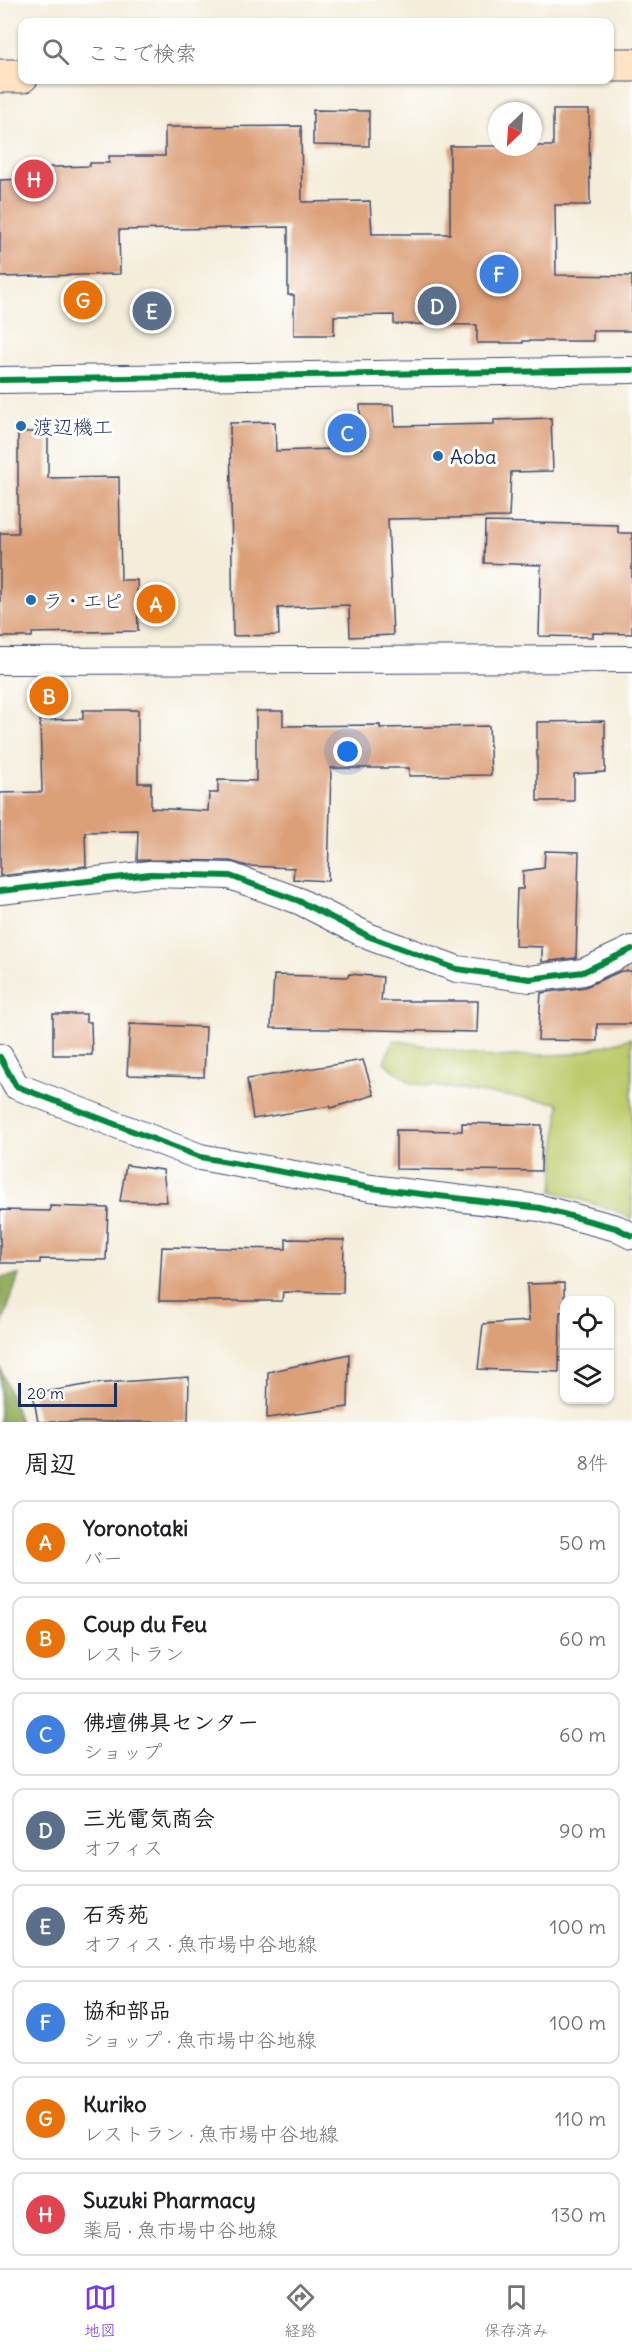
<!DOCTYPE html>
<html lang="ja">
<meta charset="utf-8">
<style>
:root{--surface:#fff;--page:#f6f6f6;--text:#202124;--muted:#757577;--line:#e0e0e0;--accent:#7c3aed}
body{margin:0;font-family:Delius,"Klee One",sans-serif;background:var(--page);color:var(--text)}
.controls{position:absolute;right:18px;bottom:18px;display:grid;overflow:hidden;border-radius:12px;box-shadow:0 2px 4px #0004}
.controls button{width:54px;height:54px;display:grid;place-items:center;padding:0;border:0;border-bottom:2px solid var(--line);background:var(--surface);color:var(--text);font:30px sans-serif}
.compass{position:absolute;left:488px;top:102px;width:54px;height:54px;border-radius:50%;background:var(--surface);box-shadow:0 2px 4px #0004;rotate:205deg}
.scale{position:absolute;left:18px;bottom:15px;width:99px;box-sizing:border-box;padding-left:6px;border:3px solid #1b2f5e;border-top:0;font-size:16px;line-height:21px;white-space:nowrap;color:#1b2f5e;-webkit-text-stroke:4px #fff;paint-order:stroke}
.you{position:absolute;left:348px;top:752px;width:21px;height:21px;margin:-15px;border:4px solid #fff;border-radius:50%;background:#1a73e8;box-shadow:0 0 0 9px #1a73e833}
.badge{display:grid;place-items:center;width:39px;height:39px;border-radius:50%;background:var(--accent);color:#fff;font-size:20px;font-weight:700}
.pin{position:absolute;translate:-50% -50%;border:3px solid #fff;box-shadow:0 2px 6px #0006}
.list{margin:0;padding:0;list-style:none}
h2{display:flex;justify-content:space-between;align-items:center;height:78px;margin:0;padding:0 24px;font-size:26px}
h2 small{font-size:20px;font-weight:400;color:var(--muted)}
.list li{display:grid;grid-template-columns:39px 1fr auto;gap:18px;align-items:center;box-sizing:border-box;height:84px;margin:0 12px 12px;padding:0 12px;border:2px solid var(--line);border-radius:12px}
.list b{display:block;font-size:22px;white-space:nowrap}
.list p{margin:0;font-size:20px;white-space:nowrap;color:var(--muted)}
.list em{font-size:20px;font-style:normal;color:var(--muted)}
.icon{flex:none;width:33px;height:33px;fill:none;stroke:currentColor;stroke-width:2;stroke-linecap:round;stroke-linejoin:round}
.map{position:relative;flex:none;width:632px;height:1422px;overflow:hidden}
.search{position:absolute;background:var(--surface);box-shadow:0 2px 4px #0004;left:18px;right:18px;top:18px;height:66px;display:flex;align-items:center;gap:15px;box-sizing:border-box;padding:0 21px;border-radius:12px;color:var(--muted);font-size:22px}
.sheet{height:846px;background:var(--surface)}
nav{display:flex;justify-content:space-around;align-items:center;box-sizing:border-box;height:84px;border-top:2px solid var(--line);background:var(--surface);font-size:16px;color:var(--muted)}
nav a{display:grid;justify-items:center;gap:3px}
nav .on{color:var(--accent)}
.map>svg:first-child{display:block}
.green{fill:#becb6c;stroke:#6c7d65;stroke-width:1.5}
.forest{fill:#96af60;stroke:#586f5f;stroke-width:1.5}
.building{fill:#dca079}
.lines{fill:none;stroke-linecap:round;stroke-linejoin:round}
.street-casing{stroke:#3c4c71;stroke-width:28}
.secondary-casing{stroke:#3c4c71;stroke-width:35}
.street{stroke:#fff;stroke-width:26}
.secondary{stroke:#fee4c5;stroke-width:33}
.cycleway-casing{stroke:#fff;stroke-width:10}
.cycleway{stroke:#00873e;stroke-width:6}
.poi-dot{fill:#1f6fb2;stroke:#fff;stroke-width:2}
.labels{text-anchor:middle;dominant-baseline:central;stroke-width:6;stroke-linejoin:round;paint-order:stroke}
.poi-label{font-size:20px;fill:#1b2f5e;stroke:#fff;text-anchor:start}
</style>
<div class="map">
<svg width="632" height="1422" viewBox="0 0 632 1422">
<rect width="100%" height="100%" fill="#fff"/>
<filter id="ink" filterUnits="userSpaceOnUse"><feTurbulence type="fractalNoise" baseFrequency=".0167" numOctaves="2"/><feDisplacementMap in="SourceGraphic" scale="12" xChannelSelector="R" yChannelSelector="G"/><feConvolveMatrix kernelMatrix="1 2 1 2 8 2 1 2 1" color-interpolation-filters="sRGB"/></filter>
<filter id="wash" filterUnits="userSpaceOnUse"><feTurbulence type="fractalNoise" baseFrequency=".008" numOctaves="4" result="noise"/><feDisplacementMap in="SourceGraphic" scale="24" xChannelSelector="R" yChannelSelector="G"/><feGaussianBlur stdDeviation="1.35" result="paint"/><feColorMatrix in="noise" values="0 0 0 0 0 0 0 0 0 0 0 0 0 0 0 0 0 1.4 0 .05"/><feComposite in="paint" operator="in"/></filter>
<g filter="url(#wash)">
<rect width="100%" height="100%" fill="#f4edda"/>
<polygon class="green" points="632,1038 632,1219 616,1211 553,1191 559,1103 411,1083 384,1062 394,1040 488,1057 574,1054"/>
<g class="forest">
<polygon points="19,1275 0,1330 0,1278"/>
<polygon points="0,1367 20,1422 0,1422"/>
</g>
<g id="blocks">
<g class="building">
<polygon points="313,110 369,111 369,146 313,145"/>
<polygon points="553,110 589,110 590,205 555,205 556,275 632,276 632,331 593,331 593,341 523,341 523,343 477,343 477,325 394,324 394,315 334,316 334,335 294,335 294,295 288,295 288,227 119,230 120,274 0,277 0,180 24,179 23,168 90,166 90,163 109,163 109,156 165,156 165,127 301,126 302,202 370,201 372,234 450,234 450,146 553,146"/>
<polygon points="360,405 394,405 395,426 494,424 494,420 551,418 553,471 511,472 509,517 388,519 393,635 350,637 349,605 278,608 279,635 233,636 230,423 275,422 276,451 361,448"/>
<polygon points="18,432 48,432 48,478 119,477 121,580 137,580 138,631 32,633 32,637 0,637 0,533 18,533"/>
<polygon points="485,522 618,525 618,533 632,533 632,634 593,633 593,637 539,636 541,565 484,563"/>
<polygon points="83,710 138,710 138,783 151,783 151,808 208,811 209,793 218,793 218,780 256,781 256,711 283,711 283,726 380,725 380,728 489,726 491,775 409,776 409,768 331,768 328,881 293,879 294,868 247,866 230,861 137,860 138,831 85,832 86,866 0,876 0,793 42,792 40,720 83,719"/>
<polygon points="605,721 605,772 574,774 574,801 537,801 537,722"/>
<polygon points="545,851 579,852 576,958 542,962 542,947 515,946 517,889 523,889 523,871 544,868"/>
<polygon points="621,971 632,971 632,1024 597,1024 597,1041 538,1040 541,993 585,987"/>
<polygon points="349,974 383,977 381,1001 478,1001 477,1032 271,1028 274,975 348,977"/>
<polygon points="53,1014 86,1014 86,1022 91,1022 92,1055 53,1055"/>
<polygon points="130,1024 206,1027 204,1077 127,1075"/>
<polygon points="363,1060 374,1095 331,1108 330,1106 253,1119 247,1079"/>
<polygon points="462,1123 542,1125 541,1171 396,1169 396,1130 462,1131"/>
<polygon points="126,1165 163,1170 167,1202 120,1201"/>
<polygon points="50,1206 108,1208 106,1260 40,1259 40,1263 0,1263 0,1210 50,1211"/>
<polygon points="286,1239 344,1240 343,1293 283,1292 282,1301 159,1301 162,1247 286,1249"/>
<polygon points="564,1283 564,1312 560,1312 559,1372 478,1369 483,1324 529,1321 527,1284"/>
<polygon points="349,1354 348,1407 267,1418 268,1372"/>
<polygon points="189,1377 188,1422 38,1422 33,1394 91,1384"/>
</g>
</g>
</g>
<g filter="url(#ink)">
<use href="#blocks" fill-opacity="0" stroke="#3c4c71" stroke-width="1.5"/>
<g class="lines">
<defs>
<g id="street">
<polyline points="0,380 632,370"/>
<polyline points="0,661 632,659"/>
<polyline points="0,891 150,874 230,876 299,901 370,937 457,969 530,979 583,972 632,949"/>
<polyline points="0,1057 16,1086 200,1157 371,1188 540,1208 616,1228 632,1236"/>
</g>
<g id="secondary">
<polyline points="610,65 632,65"/>
<polyline points="0,76 22,76"/>
</g>
</defs>
<use href="#street" class="street-casing"/>
<use href="#secondary" class="secondary-casing"/>
<use href="#street" class="street"/>
<use href="#secondary" class="secondary"/>
<defs>
<g id="cycleway">
<polyline points="0,380 632,370"/>
<polyline points="0,891 150,874 230,876 299,901 370,937 457,969 530,979 583,972 632,949"/>
<polyline points="0,1057 16,1086 200,1157 371,1188 540,1208 616,1228 632,1236"/>
</g>
</defs>
<use href="#cycleway" class="cycleway-casing"/>
<use href="#cycleway" class="cycleway"/>
</g>
</g>
<g class="poi-dot">
<circle cx="21" cy="426" r="6"/>
<circle cx="438" cy="456" r="6"/>
<circle cx="31" cy="600" r="6"/>
</g>
<g class="labels">
<g class="poi-label">
<text x="33" y="426">渡辺機工</text>
<text x="450" y="456">Aoba</text>
<text x="43" y="600">ラ・エピ</text>
</g>
</g>
</svg>
<div class="controls">
<button><svg class="icon" aria-label="locate" viewBox="0 0 24 24"><circle cx="12" cy="12" r="6"/><path d="M12 2v4M12 18v4M2 12h4M18 12h4"/></svg></button>
<button><svg class="icon" aria-label="layers" viewBox="0 0 24 24"><path d="M12 4l9 5-9 5-9-5zM3 14l9 5 9-5"/></svg></button>
</div>
<svg class="compass" viewBox="-18 -18 36 36"><path d="M0-13l5 13h-10z" fill="#e53935"/><path d="M0 13l5-13h-10z" fill="#757577"/></svg>
<div class="scale">20 m</div>
<div class="you"></div>
<div class="pin badge" style="left:156px;top:604px;background:#e8710a">A</div>
<div class="pin badge" style="left:49px;top:696px;background:#e8710a">B</div>
<div class="pin badge" style="left:347px;top:433px;background:#3f7fe0">C</div>
<div class="pin badge" style="left:437px;top:306px;background:#5c6f8a">D</div>
<div class="pin badge" style="left:152px;top:311px;background:#5c6f8a">E</div>
<div class="pin badge" style="left:499px;top:274px;background:#3f7fe0">F</div>
<div class="pin badge" style="left:83px;top:300px;background:#e8710a">G</div>
<div class="pin badge" style="left:34px;top:179px;background:#e0444e">H</div>
<div class="search"><svg class="icon" aria-label="search" viewBox="0 0 24 24"><circle cx="10" cy="10" r="6"/><path d="M15 15l6 6"/></svg>ここで検索</div>
</div>
<section class="sheet">
<h2>周辺<small>8件</small></h2>
<ul class="list">
<li><span class="badge" style="background:#e8710a">A</span><div><b>Yoronotaki</b><p>バー</p></div><em>50 m</em></li>
<li><span class="badge" style="background:#e8710a">B</span><div><b>Coup du Feu</b><p>レストラン</p></div><em>60 m</em></li>
<li><span class="badge" style="background:#3f7fe0">C</span><div><b>佛壇佛具センター</b><p>ショップ</p></div><em>60 m</em></li>
<li><span class="badge" style="background:#5c6f8a">D</span><div><b>三光電気商会</b><p>オフィス</p></div><em>90 m</em></li>
<li><span class="badge" style="background:#5c6f8a">E</span><div><b>石秀苑</b><p>オフィス · 魚市場中谷地線</p></div><em>100 m</em></li>
<li><span class="badge" style="background:#3f7fe0">F</span><div><b>協和部品</b><p>ショップ · 魚市場中谷地線</p></div><em>100 m</em></li>
<li><span class="badge" style="background:#e8710a">G</span><div><b>Kuriko</b><p>レストラン · 魚市場中谷地線</p></div><em>110 m</em></li>
<li><span class="badge" style="background:#e0444e">H</span><div><b>Suzuki Pharmacy</b><p>薬局 · 魚市場中谷地線</p></div><em>130 m</em></li>
</ul>
</section>
<nav>
<a class="on"><svg class="icon" aria-label="map" viewBox="0 0 24 24"><path d="M3 6l6-2 6 2 6-2v14l-6 2-6-2-6 2zM9 4v14M15 6v14"/></svg>地図</a>
<a><svg class="icon" aria-label="directions" viewBox="0 0 24 24"><path d="M12 3l9 9-9 9-9-9zM9 14v-3h6M13 9l2 2-2 2"/></svg>経路</a>
<a><svg class="icon" aria-label="saved" viewBox="0 0 24 24"><path d="M7 4h10v16l-5-4-5 4z"/></svg>保存済み</a>
</nav>
